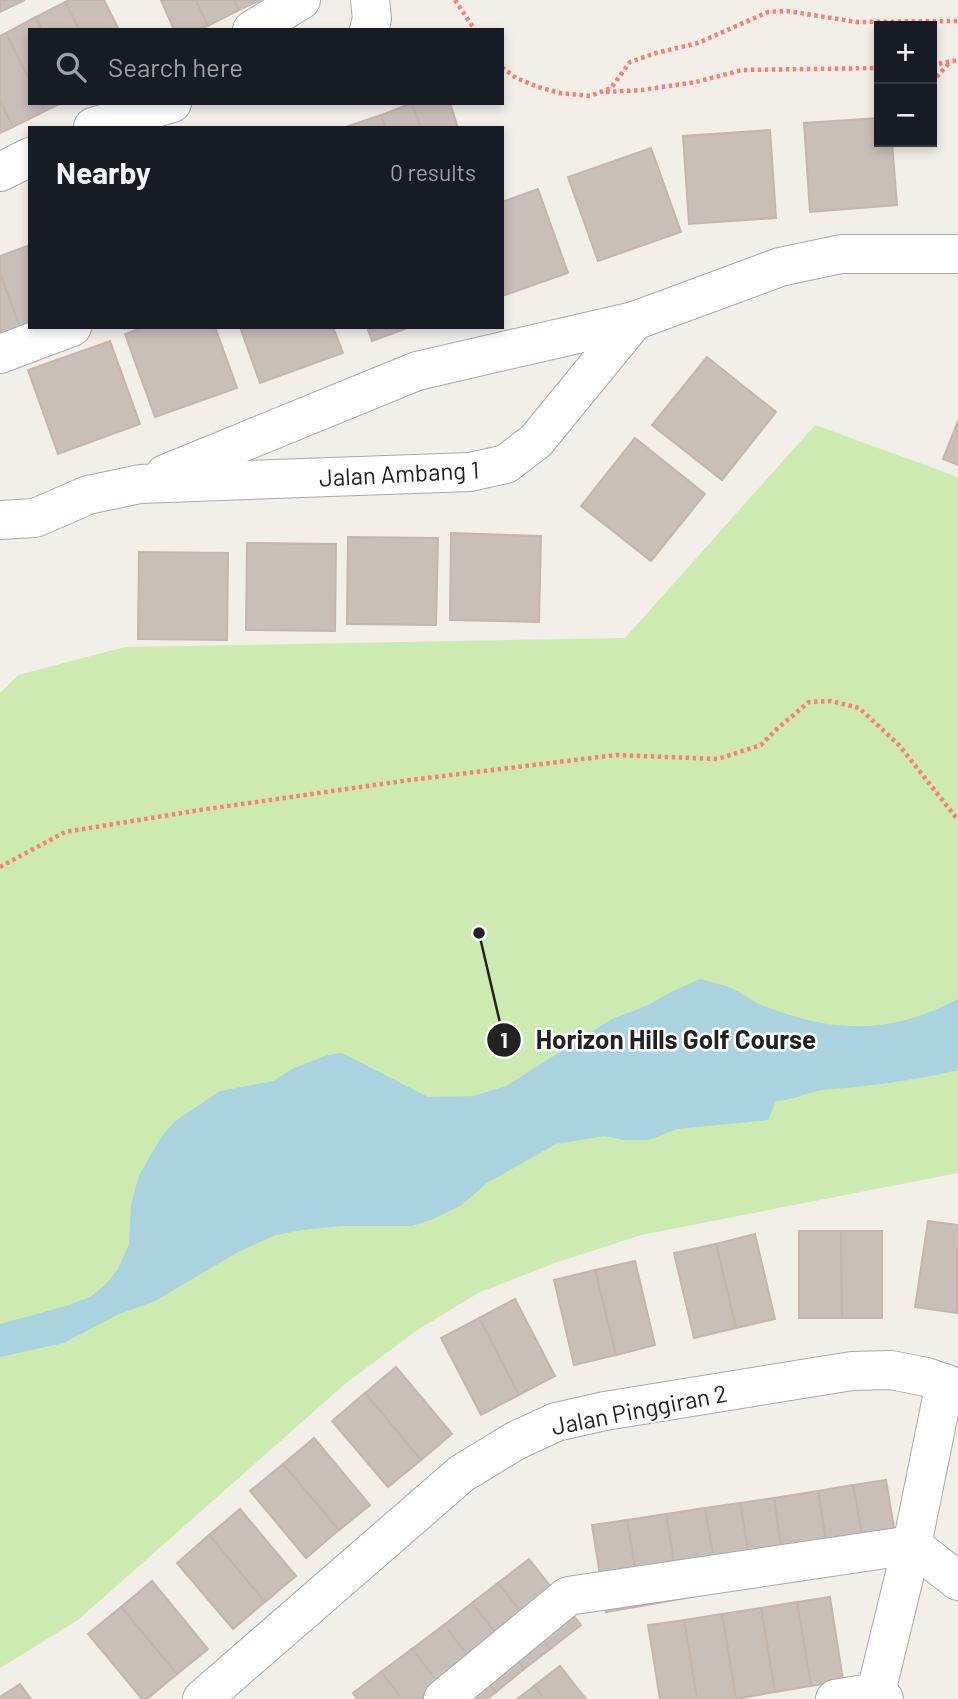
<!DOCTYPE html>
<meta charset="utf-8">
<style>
:root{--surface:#171b24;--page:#20242c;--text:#f1f3f6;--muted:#9ea1a6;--line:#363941}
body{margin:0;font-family:Barlow,sans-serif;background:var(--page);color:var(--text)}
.controls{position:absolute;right:21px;top:21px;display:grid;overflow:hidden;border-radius:0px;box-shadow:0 4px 10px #0003}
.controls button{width:63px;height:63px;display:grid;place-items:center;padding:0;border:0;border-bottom:2px solid var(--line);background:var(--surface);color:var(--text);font:35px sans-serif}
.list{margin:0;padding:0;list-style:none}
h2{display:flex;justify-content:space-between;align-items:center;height:91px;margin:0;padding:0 28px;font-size:30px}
h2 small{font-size:23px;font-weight:400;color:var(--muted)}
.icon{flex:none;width:38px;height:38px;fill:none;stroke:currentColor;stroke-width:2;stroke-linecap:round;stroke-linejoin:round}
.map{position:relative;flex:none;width:958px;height:1699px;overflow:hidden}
.search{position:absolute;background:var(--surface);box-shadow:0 4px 10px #0003;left:28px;top:28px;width:476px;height:77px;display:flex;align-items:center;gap:18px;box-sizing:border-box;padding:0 24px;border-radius:0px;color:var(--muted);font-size:26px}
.panel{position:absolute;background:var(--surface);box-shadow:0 4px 10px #0003;left:28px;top:126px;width:476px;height:203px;border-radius:0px}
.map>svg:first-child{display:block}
.grass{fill:#cdebb0}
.water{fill:#aad3df}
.building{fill:#c7bfb8;stroke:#c4b6ab;stroke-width:2}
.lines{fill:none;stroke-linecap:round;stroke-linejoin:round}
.minor-casing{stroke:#a9a9a9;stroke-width:40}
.path{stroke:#fa8072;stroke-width:4.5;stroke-dasharray:3.5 3.5;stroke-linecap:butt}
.minor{stroke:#fff;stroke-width:38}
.labels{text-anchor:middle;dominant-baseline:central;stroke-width:5;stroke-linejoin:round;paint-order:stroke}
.street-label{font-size:24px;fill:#222;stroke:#fff}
.leader{fill:none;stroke:#222;stroke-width:2.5}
.callout-dot{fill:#222;stroke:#fff;stroke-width:2.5}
.mark-label{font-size:21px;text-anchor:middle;font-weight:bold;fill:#fff}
.callout-label{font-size:26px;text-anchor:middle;font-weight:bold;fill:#222;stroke:#fff;stroke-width:5;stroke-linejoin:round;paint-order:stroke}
</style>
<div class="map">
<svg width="958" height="1699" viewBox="0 0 958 1699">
<rect width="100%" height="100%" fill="#f2efe9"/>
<polygon class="grass" points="815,425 958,477 958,1173 641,1235 555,1263 480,1292 416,1331 345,1384 78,1620 0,1668 0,693 18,675 125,647 625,638"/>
<path class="water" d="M700,979C710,982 722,984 731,988C741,992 749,999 759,1004C831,1033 888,1036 958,999V1070C914,1081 868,1086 823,1090C807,1092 793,1101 776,1101L768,1120L677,1129L649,1140H623L605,1136L556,1144L487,1183L462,1205L431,1220L412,1226H341L302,1230L276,1235L240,1251L155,1301L117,1315L64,1343L0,1357V1324L66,1306L90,1297L105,1285L118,1269L129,1244L131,1205L139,1175L162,1136L175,1121L220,1091L273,1081L294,1068L328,1055L342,1053L428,1097L473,1096L506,1086L612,1019L648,1005L671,992Z"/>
<g class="building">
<polygon points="0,0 25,0 0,12"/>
<polygon points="70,0 104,0 119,30 79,30 65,2"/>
<polygon points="161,0 196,0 208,26 198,30 174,30"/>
<polygon points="196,0 234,0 239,10 208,26"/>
<polygon points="234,0 261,0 239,10"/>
<polygon points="65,2 79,30 42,30 36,17"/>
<polygon points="36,17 42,30 30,30 30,81 6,33"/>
<polygon points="6,33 30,81 30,103 41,103 45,111 13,127 0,101 0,36"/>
<polygon points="0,101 13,127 0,133"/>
<polygon points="41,103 61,103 45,111"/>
<polygon points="412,103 421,128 385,128 381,115"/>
<polygon points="412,103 450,103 458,128 421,128"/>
<polygon points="381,115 385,128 349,128 348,126"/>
<polygon points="879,118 879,142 892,142 897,205 810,212 804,123"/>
<polygon points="770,130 776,218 689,224 683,136"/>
<polygon points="651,148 681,232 598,261 568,177"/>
<polygon points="538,189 568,273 502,296 502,202"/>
<polygon points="27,246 30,254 30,327 24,339 0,273 0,256"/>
<polygon points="0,273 24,339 0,348"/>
<polygon points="143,327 215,327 237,388 155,417 125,334"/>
<polygon points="240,327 333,327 343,353 260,383"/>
<polygon points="367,327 410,327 372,341"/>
<polygon points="110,341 140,424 58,454 28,370"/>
<polygon points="707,357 776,412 722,480 652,425"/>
<polygon points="958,421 958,465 943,459"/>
<polygon points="635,438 705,494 651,561 581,506"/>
<polygon points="451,533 541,536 539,622 450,620"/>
<polygon points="348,537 438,538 436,625 347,624"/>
<polygon points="247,543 336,544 335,631 246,630"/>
<polygon points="139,552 228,553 227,640 138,639"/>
<polygon points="928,1221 958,1225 957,1313 915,1307"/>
<polygon points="799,1231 841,1231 842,1318 799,1318"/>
<polygon points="841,1231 882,1231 882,1318 842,1318"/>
<polygon points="755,1234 775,1319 736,1328 716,1244"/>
<polygon points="716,1244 736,1328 694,1338 674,1253"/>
<polygon points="635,1261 655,1345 616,1355 595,1270"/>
<polygon points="595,1270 616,1355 574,1365 554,1280"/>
<polygon points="515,1299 555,1376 519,1395 479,1318"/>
<polygon points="479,1318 519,1395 481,1415 441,1338"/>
<polygon points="396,1367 452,1434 421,1460 365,1393"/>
<polygon points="365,1393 421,1460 388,1487 332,1421"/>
<polygon points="314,1438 370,1505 339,1530 283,1464"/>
<polygon points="283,1464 339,1530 306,1558 250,1491"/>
<polygon points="886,1480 900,1563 868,1569 853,1485"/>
<polygon points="853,1485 868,1569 831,1574 818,1491"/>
<polygon points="818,1491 831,1574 786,1581 774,1498"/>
<polygon points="774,1498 786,1581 754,1586 740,1503"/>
<polygon points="740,1503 754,1586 719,1592 705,1508"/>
<polygon points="705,1508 719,1592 680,1599 666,1514"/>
<polygon points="240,1509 296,1576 265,1602 209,1535"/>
<polygon points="666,1514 680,1599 641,1606 627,1520"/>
<polygon points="627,1520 641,1606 606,1612 592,1525"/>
<polygon points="209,1535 265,1602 233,1629 177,1563"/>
<polygon points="529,1559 581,1625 550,1649 498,1583"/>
<polygon points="152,1581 208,1649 177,1674 121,1607"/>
<polygon points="498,1583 550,1649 524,1669 472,1603"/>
<polygon points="830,1597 843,1680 811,1686 797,1602"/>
<polygon points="797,1602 811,1686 775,1692 761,1608"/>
<polygon points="472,1603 524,1669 496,1692 444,1625"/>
<polygon points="121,1607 177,1674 147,1699 142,1699 88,1634"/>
<polygon points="761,1608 775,1692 736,1699 722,1614"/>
<polygon points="722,1614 736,1699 697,1699 684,1620"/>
<polygon points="684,1620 697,1699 660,1699 648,1625"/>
<polygon points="444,1625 496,1692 487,1699 451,1699 412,1649"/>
<polygon points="412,1649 451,1699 402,1699 381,1672"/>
<polygon points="560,1666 586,1699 545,1699 534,1686"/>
<polygon points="381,1672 402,1699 357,1699 353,1693"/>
<polygon points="20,1684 31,1699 0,1699 0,1697"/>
<polygon points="534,1686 545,1699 517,1699"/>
</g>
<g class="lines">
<defs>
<g id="minor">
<polyline points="252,30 301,0"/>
<polyline points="369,30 372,19 370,0"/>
<polyline points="93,127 172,103"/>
<polyline points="0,172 30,157"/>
<polyline points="0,354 72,327"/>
<polyline points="165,474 417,371 634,321"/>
<polyline points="0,520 35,518 88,495 140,484 470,472 506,464 536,441 634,321 780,267 841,254 958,254"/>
<polyline points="876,1692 912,1545 945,1383"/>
<polyline points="202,1699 461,1474 515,1441 556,1422 605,1411 852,1371 891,1370 926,1377 958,1388"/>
<polyline points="443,1699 568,1596 912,1545 958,1581"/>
<polyline points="835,1699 876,1692 884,1699"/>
</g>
</defs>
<use href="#minor" class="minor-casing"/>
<g class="path">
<polyline points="455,0 475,30"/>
<polyline points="932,65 958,60"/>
<polyline points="502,67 516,78 538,87 560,93 590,96 611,88 630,62 656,53 698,43 768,12 787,11 857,22 958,21"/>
<polyline points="932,82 951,61"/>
<polyline points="606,92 642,90 696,82 742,70 879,68"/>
<polyline points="0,867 65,832 200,810 410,780 616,755 718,759 761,745 778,728 809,702 831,701 859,708 899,745 958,820"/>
</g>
<use href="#minor" class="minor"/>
</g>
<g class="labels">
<g class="street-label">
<text transform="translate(399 473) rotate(-3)">Jalan Ambang 1</text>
<text transform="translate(639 1409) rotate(-11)">Jalan Pinggiran 2</text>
</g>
</g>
<path class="leader" d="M479 933L504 1040"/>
<g class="callout-dot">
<circle cx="479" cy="933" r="7"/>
<circle cx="504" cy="1040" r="18"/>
</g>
<g class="mark-label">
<text x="504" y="1048">1</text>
</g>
<g class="callout-label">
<text x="676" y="1049">Horizon Hills Golf Course</text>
</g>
</svg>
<div class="controls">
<button>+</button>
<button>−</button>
</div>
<div class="search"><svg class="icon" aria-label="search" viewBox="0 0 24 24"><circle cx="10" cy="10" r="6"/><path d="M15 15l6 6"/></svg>Search here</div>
<section class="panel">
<h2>Nearby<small>0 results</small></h2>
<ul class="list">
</ul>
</section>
</div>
